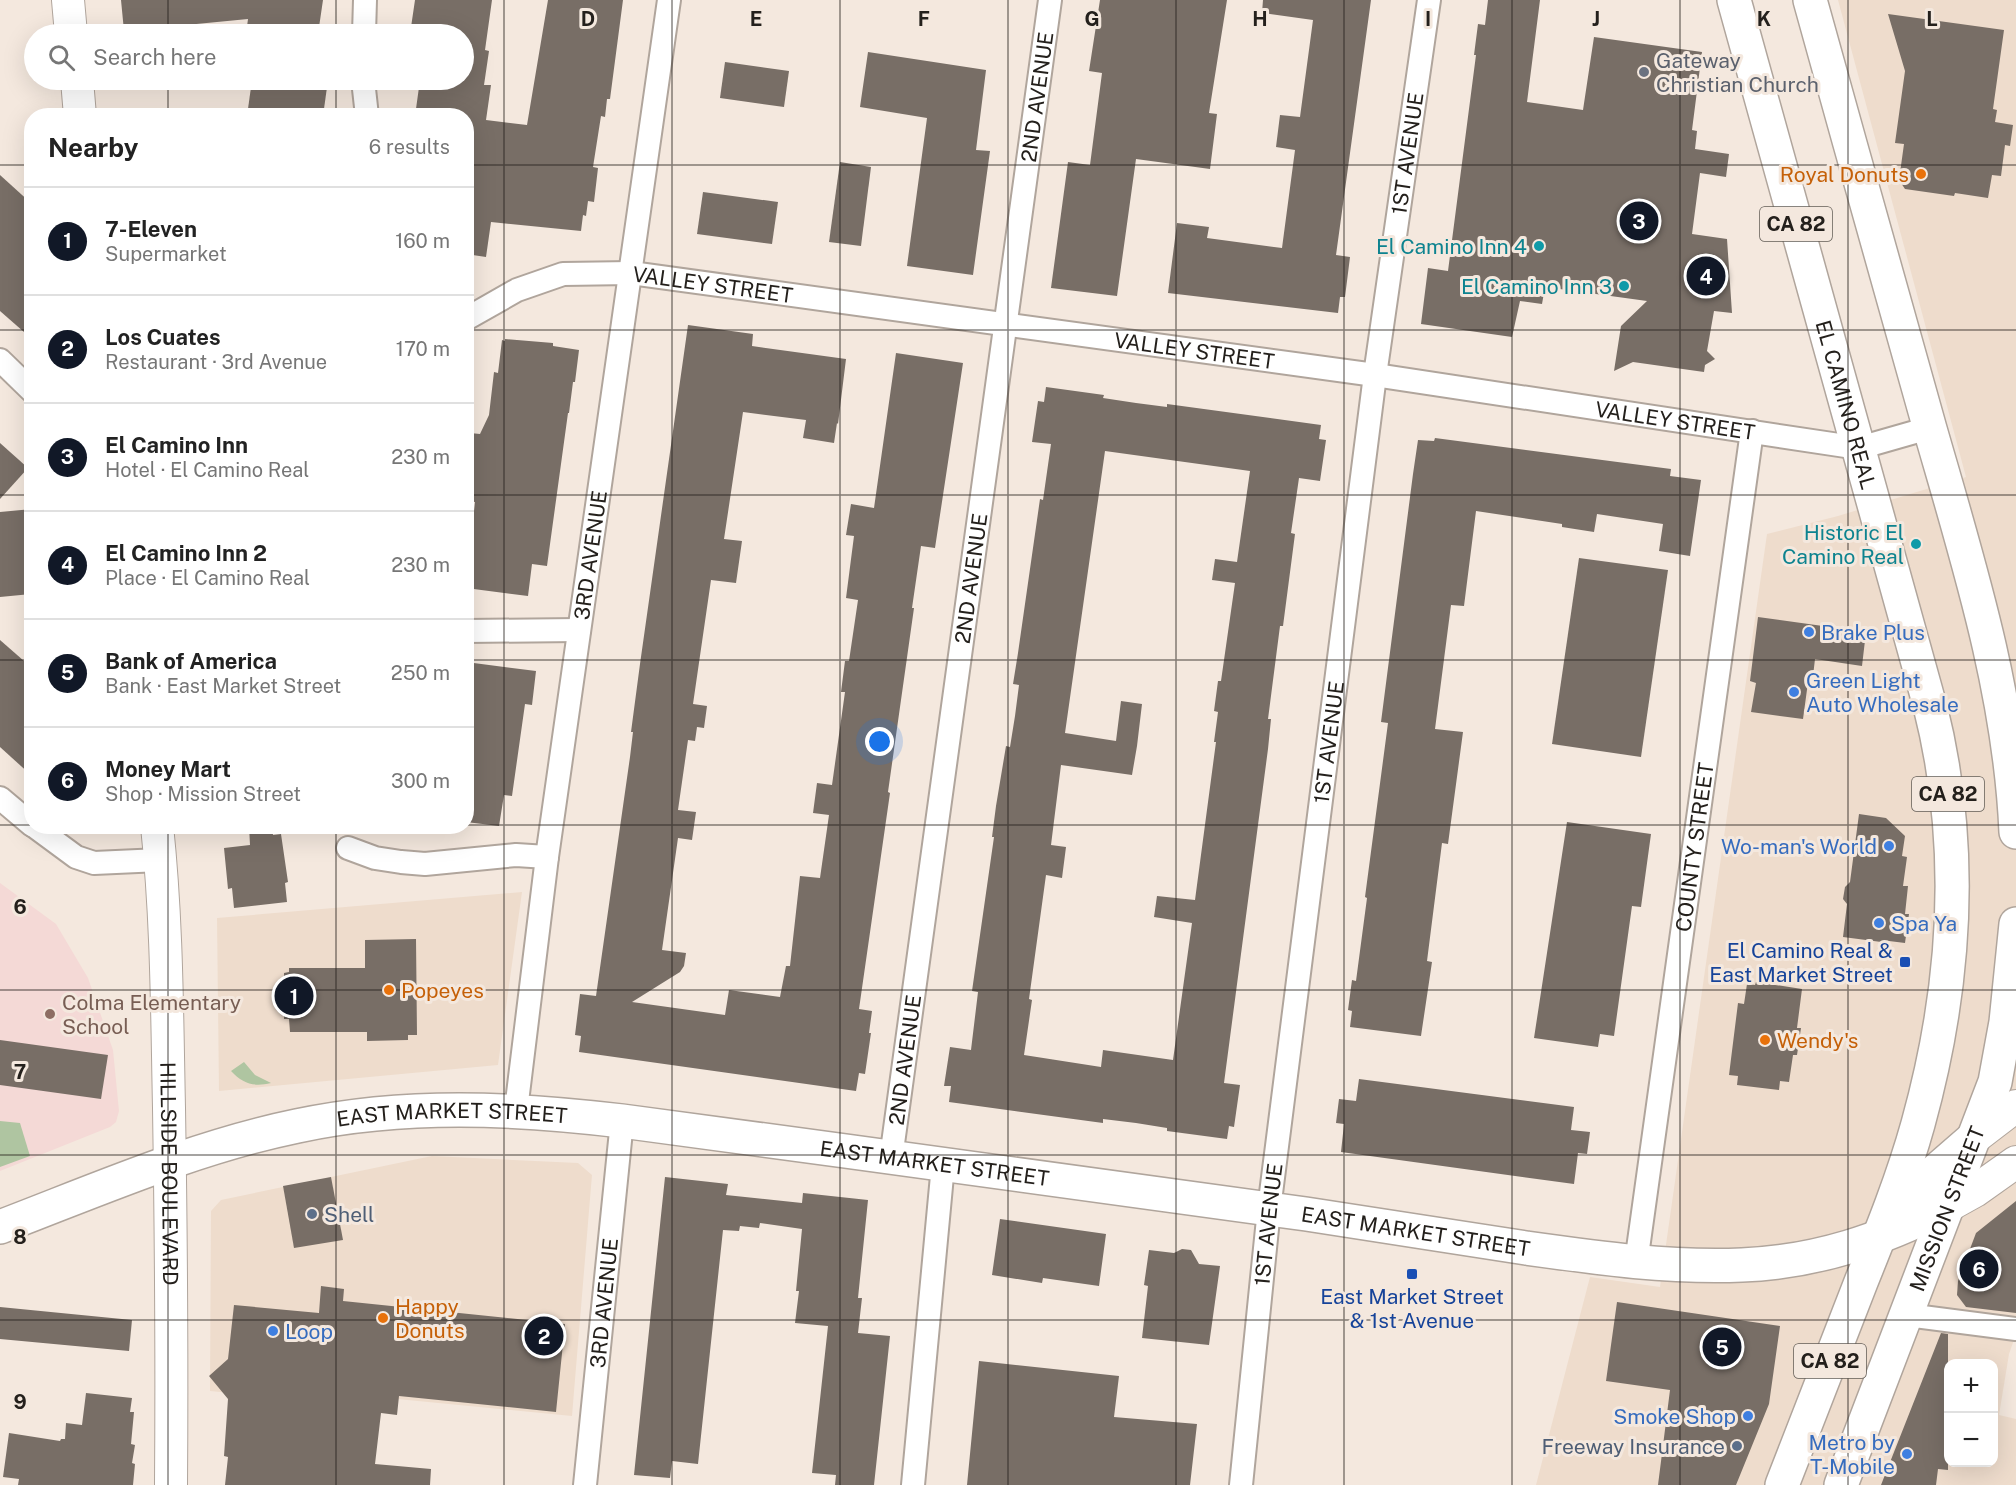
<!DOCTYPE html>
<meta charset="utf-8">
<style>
:root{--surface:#fff;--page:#f6f6f6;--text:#222;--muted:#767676;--line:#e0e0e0;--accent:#111827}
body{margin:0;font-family:"Public Sans",sans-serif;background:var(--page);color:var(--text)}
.controls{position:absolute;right:18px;bottom:18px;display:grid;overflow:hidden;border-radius:12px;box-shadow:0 6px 24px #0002}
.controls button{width:54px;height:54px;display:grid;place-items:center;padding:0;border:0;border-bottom:2px solid var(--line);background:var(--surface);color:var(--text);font:30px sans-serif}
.you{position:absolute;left:880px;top:742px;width:21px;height:21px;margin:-15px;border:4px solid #fff;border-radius:50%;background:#1a73e8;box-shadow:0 0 0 9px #1a73e833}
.badge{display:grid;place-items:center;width:39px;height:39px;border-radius:50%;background:var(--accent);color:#fff;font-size:20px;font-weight:700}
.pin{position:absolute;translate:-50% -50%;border:3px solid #fff;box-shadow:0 2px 6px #0006}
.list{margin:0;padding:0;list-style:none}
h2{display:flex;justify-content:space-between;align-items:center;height:78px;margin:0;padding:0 24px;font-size:26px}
h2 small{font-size:20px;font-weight:400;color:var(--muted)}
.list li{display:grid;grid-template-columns:39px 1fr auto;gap:18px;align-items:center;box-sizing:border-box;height:108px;padding:0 24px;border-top:2px solid var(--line)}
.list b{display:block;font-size:22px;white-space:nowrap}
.list p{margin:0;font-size:20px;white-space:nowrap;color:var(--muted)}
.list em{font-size:20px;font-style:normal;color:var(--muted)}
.icon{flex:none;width:33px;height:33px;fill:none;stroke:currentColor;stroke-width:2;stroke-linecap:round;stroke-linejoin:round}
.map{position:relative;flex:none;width:2016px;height:1485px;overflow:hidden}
.search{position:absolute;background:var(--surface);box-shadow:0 6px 24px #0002;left:24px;top:24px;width:450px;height:66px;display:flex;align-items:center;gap:15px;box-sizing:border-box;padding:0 21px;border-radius:33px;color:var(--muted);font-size:22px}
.panel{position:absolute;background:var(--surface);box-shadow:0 6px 24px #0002;left:24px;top:108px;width:450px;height:726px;border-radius:24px}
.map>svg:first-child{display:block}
.built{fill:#eedccc;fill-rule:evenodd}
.education{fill:#f4d9d6}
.green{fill:#afc5a1}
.building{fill:#786e66;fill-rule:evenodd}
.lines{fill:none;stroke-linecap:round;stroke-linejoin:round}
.minor-casing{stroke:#b0a59c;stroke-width:26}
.secondary-casing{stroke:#b0a59c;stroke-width:34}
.primary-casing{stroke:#b0a59c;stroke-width:36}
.minor{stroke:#fff;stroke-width:22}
.secondary{stroke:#fff;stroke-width:32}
.primary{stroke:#fff;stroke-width:33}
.grid{fill:none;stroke:#24201c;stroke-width:1.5;stroke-opacity:0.55}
.worship-dot{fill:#6b7280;stroke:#f4e8de;stroke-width:2}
.food-dot{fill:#e8710a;stroke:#f4e8de;stroke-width:2}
.culture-dot{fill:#0f9aa8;stroke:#f4e8de;stroke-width:2}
.shop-dot{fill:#3f7fe0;stroke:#f4e8de;stroke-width:2}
.transit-dot{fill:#1a4fb4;stroke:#f4e8de;stroke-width:2}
.education-dot{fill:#8d6e63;stroke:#f4e8de;stroke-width:2}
.service-dot{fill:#5c6f8a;stroke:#f4e8de;stroke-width:2}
.labels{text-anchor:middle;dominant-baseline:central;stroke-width:6;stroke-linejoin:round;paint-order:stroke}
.shield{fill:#f4e8de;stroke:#625c56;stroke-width:1.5}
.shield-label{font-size:20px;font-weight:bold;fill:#24201c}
.worship-label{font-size:21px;fill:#5b616d;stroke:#f4e8de;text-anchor:start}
.street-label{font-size:21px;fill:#24201c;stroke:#f4e8de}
.food-label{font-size:21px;fill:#c56008;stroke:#f4e8de;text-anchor:start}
.culture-label{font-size:21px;fill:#0d838f;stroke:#f4e8de;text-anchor:end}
.shop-label{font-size:21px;fill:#366cbe;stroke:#f4e8de;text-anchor:start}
.transit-label{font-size:21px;fill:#164399;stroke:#f4e8de;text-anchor:end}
.education-label{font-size:21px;fill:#785e54;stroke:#f4e8de;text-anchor:start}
.service-label{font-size:21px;fill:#4e5e75;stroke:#f4e8de;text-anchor:start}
.grid-label{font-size:20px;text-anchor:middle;font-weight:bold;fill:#24201c;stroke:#f4e8de;stroke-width:6;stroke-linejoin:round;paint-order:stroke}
</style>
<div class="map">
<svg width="2016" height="1485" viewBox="0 0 2016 1485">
<rect width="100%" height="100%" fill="#f4e8de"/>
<g class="built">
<path d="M1838,0H2016V1334L2009,1354L1999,1415L2016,1419V1485H1536L1590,1277L1660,1287L1767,534L1838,516L1966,477ZM1948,1364H1994V1462H1948Z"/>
<polygon points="522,892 498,1065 219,1091 217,918"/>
<polygon points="432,1156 578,1163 592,1175 572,1416 336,1393 335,1403 210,1391 211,1211 221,1200"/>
</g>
<polygon class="education" points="0,883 56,924 88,978 113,1050 119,1111 116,1122 110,1127 0,1171"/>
<g class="green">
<path d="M244,1062L255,1075L271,1083C254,1087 243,1084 231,1071Z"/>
<polygon points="0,1121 20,1123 30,1156 0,1167"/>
</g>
<g class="building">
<polygon points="121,0 323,0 318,34 246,34 248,19 124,31"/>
<polygon points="415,0 492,0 485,50 489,51 484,85 491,85 486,120 527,125 548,0 623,0 610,99 607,99 605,117 601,116 593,167 598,168 594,202 588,201 586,216 583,215 581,231 491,222 486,257 466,254 466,116 415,116 420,80 464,80 464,34 410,34"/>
<polygon points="1100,0 1227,0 1209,113 1217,114 1210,169 1136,159 1117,296 1051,288 1068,162 1090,165 1102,73 1089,71"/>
<polygon points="1263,0 1371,0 1336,255 1350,257 1345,297 1340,297 1338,313 1168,293 1177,223 1209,227 1207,238 1282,248 1295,150 1276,147 1280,115 1300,117 1313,20 1262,13"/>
<polygon points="1488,0 1540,0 1527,102 1583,110 1594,37 1702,52 1692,130 1697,131 1695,149 1729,154 1726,177 1700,173 1692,234 1727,239 1732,313 1714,311 1707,351 1715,359 1705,365 1704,372 1633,362 1614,371 1621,326 1647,301 1545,287 1542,304 1520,301 1512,337 1421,324 1428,268 1448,271 1476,55 1474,55 1478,24 1485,25"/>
<polygon points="1888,14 2004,30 1993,109 1997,110 1995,122 2013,125 2010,146 2005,145 2001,176 1992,175 1988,198 1955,193 1954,196 1905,189 1899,180 1904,144 1895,143 1905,71"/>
<polygon points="868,52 986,70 976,150 990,151 973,275 907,266 927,118 860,107"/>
<polygon points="725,62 789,71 784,107 720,98"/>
<polygon points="252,80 328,80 323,116 247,116"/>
<polygon points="840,162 871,167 861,246 829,242"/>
<polygon points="0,175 32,204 32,339 0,311"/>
<polygon points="703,192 778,202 772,244 697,234"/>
<polygon points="688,325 753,334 752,346 846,359 838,424 837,423 834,443 803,438 806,420 743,412 724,539 742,541 736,583 711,580 693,704 707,706 704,728 697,727 695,741 688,740 678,810 696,812 692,840 678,838 662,950 686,953 684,966 680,972 632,1002 725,1015 729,990 780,997 786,966 790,966 800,876 820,878 829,815 813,813 817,783 832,785 845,692 841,692 845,661 849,661 858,600 846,598 854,536 846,535 851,504 874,508 896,353 963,363 935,548 921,546 912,608 914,608 888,792 890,793 859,1009 872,1011 869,1033 871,1033 865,1074 859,1073 856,1091 579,1052 581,1036 575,1035 580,994 596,996 630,757 633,732 631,732 640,664"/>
<polygon points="505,339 553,343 553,346 579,350 575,382 573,382 569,413 568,413 547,566 532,564 528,596 466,588 466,556 469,556 475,502 466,501 466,461 470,433 480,434 489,415 494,372 498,373 502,340 505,341"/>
<path d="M1046,387L1104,395L1103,398L1136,403L1167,407V404L1321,425L1319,439L1326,440L1320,481L1299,478L1291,533L1295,534L1283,626H1280L1268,719H1271L1268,749L1224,1083L1240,1085L1234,1127L1229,1126L1227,1139L1167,1131V1128L1136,1123L1103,1119V1123L949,1102L951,1086H944L950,1047L971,1050L978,992L972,991L994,837H992L996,806L1006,746L1010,747L1015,716L1019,685L1013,684L1018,653L1040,499L1043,500L1051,444L1032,442L1038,401L1044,402ZM1105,451L1250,471L1237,562L1215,559L1212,580L1235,583L1221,681H1218L1214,711L1218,712L1214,742H1216L1195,900L1157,896L1154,917L1192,923L1173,1060L1103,1050L1101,1067L1024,1055L1032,1000L1029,999L1046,875L1062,878L1066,847L1051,845L1061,765L1132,775L1137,746L1142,704L1121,701L1116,741L1065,733Z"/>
<polygon points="1435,438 1671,469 1670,476 1701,480 1690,556 1659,551 1663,524 1597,514 1594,532 1562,527 1562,524 1476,511 1464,606 1451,605 1435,729 1463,732 1448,844 1442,843 1427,961 1432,962 1421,1036 1350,1027 1352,1011 1348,1010 1352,980 1356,981 1367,898 1365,897 1388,723 1381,722 1413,474 1418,440 1434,441"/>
<polygon points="0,443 28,468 0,499"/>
<polygon points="32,509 32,574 29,574 31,594 0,597 0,512"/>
<polygon points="1579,558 1668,570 1641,757 1552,744"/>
<polygon points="1758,617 1866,632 1862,666 1815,659 1813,676 1809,675 1803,719 1751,712 1756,683 1750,681"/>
<polygon points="0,640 32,668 32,776 0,747"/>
<polygon points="466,662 536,671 532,705 525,704 512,796 504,795 499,826 466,822"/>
<polygon points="1859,814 1886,818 1905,836 1902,856 1907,857 1903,886 1908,886 1905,914 1909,914 1905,943 1889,941 1889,943 1843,937 1847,904 1843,899 1845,887 1850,882"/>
<polygon points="1567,822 1651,834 1641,907 1632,906 1614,1036 1600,1034 1598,1047 1534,1038"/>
<polygon points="249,826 272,826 273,835 281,834 288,882 285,883 287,902 234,908 232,888 228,889 224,848 250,845"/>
<polygon points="416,939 417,1035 408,1035 408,1040 367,1041 367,1032 290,1032 289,1019 284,1019 284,973 289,972 289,968 365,968 365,940"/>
<polygon points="1756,982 1802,989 1797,1028 1801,1028 1797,1055 1793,1055 1789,1082 1780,1081 1779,1090 1737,1085 1738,1076 1729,1075 1738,1003 1744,1004 1747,984 1755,985"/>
<polygon points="0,1040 108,1055 101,1099 0,1085"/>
<polygon points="1359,1079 1574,1107 1571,1130 1590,1132 1587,1154 1578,1153 1574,1184 1341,1152 1344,1124 1336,1123 1339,1099 1356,1101"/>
<polygon points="331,1177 343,1240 294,1248 283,1186"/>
<polygon points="665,1177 728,1184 726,1195 802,1203 803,1193 868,1200 858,1298 862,1298 858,1333 890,1336 874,1485 835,1485 836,1475 812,1473 828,1326 795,1323 799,1291 796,1291 802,1229 760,1223 759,1228 740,1226 739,1231 723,1230 698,1464 672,1461 670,1478 634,1475"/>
<polygon points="2016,1201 2016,1313 1966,1307 1957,1295 1958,1281 1976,1233"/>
<polygon points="1000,1219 1106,1234 1099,1286 1043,1278 1042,1283 992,1275"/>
<polygon points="1182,1249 1191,1250 1199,1264 1220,1266 1209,1345 1142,1338 1148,1286 1144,1285 1149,1250 1174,1253"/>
<polygon points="321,1286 344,1289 343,1301 565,1324 556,1412 399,1396 397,1415 381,1413 375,1464 431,1469 430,1485 225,1485 228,1457 224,1456 228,1399 209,1376 228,1359 234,1305 319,1313"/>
<polygon points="1617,1302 1780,1326 1769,1404 1736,1485 1658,1485 1670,1390 1606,1381"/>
<polygon points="0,1307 132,1320 129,1351 0,1339"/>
<polygon points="1941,1333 1948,1334 1948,1470 1938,1469 1936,1485 1881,1485"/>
<polygon points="979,1361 1119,1376 1114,1417 1197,1424 1190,1485 967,1485"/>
<polygon points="86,1393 132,1398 130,1412 134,1412 131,1444 135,1445 132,1463 135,1464 133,1485 18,1485 19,1479 3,1477 9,1433 60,1441 61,1439 65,1439 66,1423 82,1425"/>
</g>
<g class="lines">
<defs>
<g id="minor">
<polyline points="364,34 365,0"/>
<polyline points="363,80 367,116"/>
<path id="s1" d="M466,319L517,290L563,274L631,273L1375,375L1859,448L1929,428"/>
<polyline points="0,360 32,391"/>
<polyline points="466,631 579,630"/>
<polyline points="0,798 32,825"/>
<polyline points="34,826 76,857 94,863 160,860"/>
<polyline points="348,848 375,858 401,862 425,864 516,855 547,857"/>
<path id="s2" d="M516,1110L547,857L669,0"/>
<path id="s3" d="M891,1158L1050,0"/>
<path id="s4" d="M1636,1263L1752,431"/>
<polyline points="1907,1315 2016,1329"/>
<path id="s5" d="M585,1485L622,1121"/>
<polyline points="913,1485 943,1165"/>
<path id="s6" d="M1241,1485L1269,1209L1375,375L1429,0"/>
</g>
<g id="secondary">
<polyline points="68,0 71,34"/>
<polyline points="77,80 80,116"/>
<path id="s7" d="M157,826C167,920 167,1014 169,1108C171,1234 172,1359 171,1485"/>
<polyline points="1974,1138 2016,1106"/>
<polyline points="1948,1206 1975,1191 2016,1162"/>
</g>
<g id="primary">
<path id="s8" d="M1734,0L1930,706C1965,844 1956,987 1918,1124C1903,1178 1882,1230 1861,1282C1835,1350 1808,1417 1782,1485"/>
<path d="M1810,0C1850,143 1889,286 1930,429C1968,561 2010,693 2016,832"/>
<polyline points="1894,1216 1932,1174 1970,1141"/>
<path id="s9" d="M0,1227C97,1190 195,1147 297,1126C405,1103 513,1108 622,1121C850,1152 1078,1181 1306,1214C1379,1225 1453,1237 1526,1248C1598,1258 1669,1268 1742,1265C1817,1262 1881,1240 1948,1206"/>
<path id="s10" d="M1841,1485L1995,1082L2006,1022L2016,924"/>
</g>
</defs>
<use href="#minor" class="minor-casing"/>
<use href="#secondary" class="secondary-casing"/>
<use href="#primary" class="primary-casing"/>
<use href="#minor" class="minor"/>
<use href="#secondary" class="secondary"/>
<use href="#primary" class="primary"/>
</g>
<path class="grid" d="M168,0V34M336,0V34M504,0V1485M672,0V1485M840,0V1485M1008,0V1485M1176,0V1485M1344,0V1485M1512,0V1485M1680,0V1485M1848,0V1485M168,80V116M336,80V116M0,165H32M466,165H2016M0,330H32M466,330H2016M0,495H32M466,495H2016M0,660H32M466,660H2016M0,825H32M466,825H2016M168,826V1485M336,826V1485M0,990H2016M0,1155H2016M0,1320H2016"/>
<circle class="worship-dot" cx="1644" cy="72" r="6"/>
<g class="food-dot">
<circle cx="1921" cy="174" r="6"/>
<circle cx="389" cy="990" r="6"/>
<circle cx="1765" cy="1040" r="6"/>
<circle cx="383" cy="1318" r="6"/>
</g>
<g class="culture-dot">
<circle cx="1539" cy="246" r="6"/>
<circle cx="1624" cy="286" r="6"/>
<circle cx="1916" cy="544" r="6"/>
</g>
<g class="shop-dot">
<circle cx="1809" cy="632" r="6"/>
<circle cx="1794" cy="692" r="6"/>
<circle cx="1889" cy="846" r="6"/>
<circle cx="1879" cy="923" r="6"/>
<circle cx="273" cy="1331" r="6"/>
<circle cx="1748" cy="1416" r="6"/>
<circle cx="1907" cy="1454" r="6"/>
</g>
<g class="transit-dot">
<rect x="1899" y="956" width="12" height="12" rx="3"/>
<rect x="1406" y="1268" width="12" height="12" rx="3"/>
</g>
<circle class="education-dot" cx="50" cy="1014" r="6"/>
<g class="service-dot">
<circle cx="312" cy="1214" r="6"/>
<circle cx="1737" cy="1446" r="6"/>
</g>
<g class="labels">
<g class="shield">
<rect x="1760" y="207" width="72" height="34" rx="4.5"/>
<rect x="1912" y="777" width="72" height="34" rx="4.5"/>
<rect x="1794" y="1344" width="72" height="34" rx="4.5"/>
</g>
<g class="shield-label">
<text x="1796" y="224">CA 82</text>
<text x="1948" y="794">CA 82</text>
<text x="1830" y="1361">CA 82</text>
</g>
<g class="worship-label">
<text x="1656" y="60">Gateway<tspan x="1656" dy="24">Christian Church</tspan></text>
</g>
<g class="street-label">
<text stroke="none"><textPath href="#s3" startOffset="1071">2ND AVENUE</textPath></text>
<text stroke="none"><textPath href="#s6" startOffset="1342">1ST AVENUE</textPath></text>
<text stroke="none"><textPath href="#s1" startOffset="258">VALLEY STREET</textPath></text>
<text stroke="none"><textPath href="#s1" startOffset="744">VALLEY STREET</textPath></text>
<text stroke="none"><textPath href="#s8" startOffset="420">EL CAMINO REAL</textPath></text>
<text stroke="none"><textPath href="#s1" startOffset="1230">VALLEY STREET</textPath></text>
<text stroke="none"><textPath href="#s2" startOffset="560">3RD AVENUE</textPath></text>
<text stroke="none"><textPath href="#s3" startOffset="585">2ND AVENUE</textPath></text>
<text stroke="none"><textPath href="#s6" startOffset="748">1ST AVENUE</textPath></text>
<text stroke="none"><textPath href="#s4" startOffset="420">COUNTY STREET</textPath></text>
<text stroke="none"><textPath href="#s3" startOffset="99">2ND AVENUE</textPath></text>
<text stroke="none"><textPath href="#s9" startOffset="470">EAST MARKET STREET</textPath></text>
<text stroke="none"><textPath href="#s9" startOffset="956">EAST MARKET STREET</textPath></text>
<text stroke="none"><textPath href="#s7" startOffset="348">HILLSIDE BOULEVARD</textPath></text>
<text stroke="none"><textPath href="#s10" startOffset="296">MISSION STREET</textPath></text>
<text stroke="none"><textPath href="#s6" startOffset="262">1ST AVENUE</textPath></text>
<text stroke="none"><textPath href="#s9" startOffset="1442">EAST MARKET STREET</textPath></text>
<text stroke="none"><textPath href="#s5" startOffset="183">3RD AVENUE</textPath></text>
</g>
<g class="food-label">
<text x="1909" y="174" text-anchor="end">Royal Donuts</text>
<text x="401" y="990">Popeyes</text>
<text x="1777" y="1040">Wendy's</text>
<text x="395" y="1306">Happy<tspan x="395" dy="24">Donuts</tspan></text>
</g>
<g class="culture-label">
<text x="1527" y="246">El Camino Inn 4</text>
<text x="1612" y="286">El Camino Inn 3</text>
<text x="1904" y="532">Historic El<tspan x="1904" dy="24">Camino Real</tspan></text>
</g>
<g class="shop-label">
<text x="1821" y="632">Brake Plus</text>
<text x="1806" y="680">Green Light<tspan x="1806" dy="24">Auto Wholesale</tspan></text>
<text x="1877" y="846" text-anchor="end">Wo-man's World</text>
<text x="1891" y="923">Spa Ya</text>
<text x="285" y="1331">Loop</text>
<text x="1736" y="1416" text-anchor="end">Smoke Shop</text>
<text x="1895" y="1442" text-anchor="end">Metro by<tspan x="1895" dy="24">T-Mobile</tspan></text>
</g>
<g class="transit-label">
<text x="1893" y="950">El Camino Real &amp;<tspan x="1893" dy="24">East Market Street</tspan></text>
<text x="1412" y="1296" text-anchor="middle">East Market Street<tspan x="1412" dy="24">&amp; 1st Avenue</tspan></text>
</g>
<g class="education-label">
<text x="62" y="1002">Colma Elementary<tspan x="62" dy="24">School</tspan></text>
</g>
<g class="service-label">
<text x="324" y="1214">Shell</text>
<text x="1725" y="1446" text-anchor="end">Freeway Insurance</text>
</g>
</g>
<g class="grid-label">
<text x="588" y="26">D</text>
<text x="756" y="26">E</text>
<text x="924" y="26">F</text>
<text x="1092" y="26">G</text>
<text x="1260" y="26">H</text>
<text x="1428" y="26">I</text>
<text x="1596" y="26">J</text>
<text x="1764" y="26">K</text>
<text x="1932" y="26">L</text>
<text x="20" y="914">6</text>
<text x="20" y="1079">7</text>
<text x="20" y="1244">8</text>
<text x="20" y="1409">9</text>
</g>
</svg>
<div class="controls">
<button>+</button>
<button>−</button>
</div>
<div class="you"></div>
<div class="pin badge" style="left:294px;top:996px">1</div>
<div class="pin badge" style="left:544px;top:1336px">2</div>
<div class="pin badge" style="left:1639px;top:221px">3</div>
<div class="pin badge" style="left:1706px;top:276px">4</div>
<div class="pin badge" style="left:1722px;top:1347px">5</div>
<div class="pin badge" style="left:1979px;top:1269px">6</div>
<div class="search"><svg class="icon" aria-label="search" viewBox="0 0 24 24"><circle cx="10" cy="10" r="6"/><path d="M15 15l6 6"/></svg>Search here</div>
<section class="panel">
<h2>Nearby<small>6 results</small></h2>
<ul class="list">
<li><span class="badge">1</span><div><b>7-Eleven</b><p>Supermarket</p></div><em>160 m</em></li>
<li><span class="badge">2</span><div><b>Los Cuates</b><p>Restaurant · 3rd Avenue</p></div><em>170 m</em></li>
<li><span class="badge">3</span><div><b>El Camino Inn</b><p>Hotel · El Camino Real</p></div><em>230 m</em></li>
<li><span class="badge">4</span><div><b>El Camino Inn 2</b><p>Place · El Camino Real</p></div><em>230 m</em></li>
<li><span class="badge">5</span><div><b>Bank of America</b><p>Bank · East Market Street</p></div><em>250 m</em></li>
<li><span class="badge">6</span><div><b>Money Mart</b><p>Shop · Mission Street</p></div><em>300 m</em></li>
</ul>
</section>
</div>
